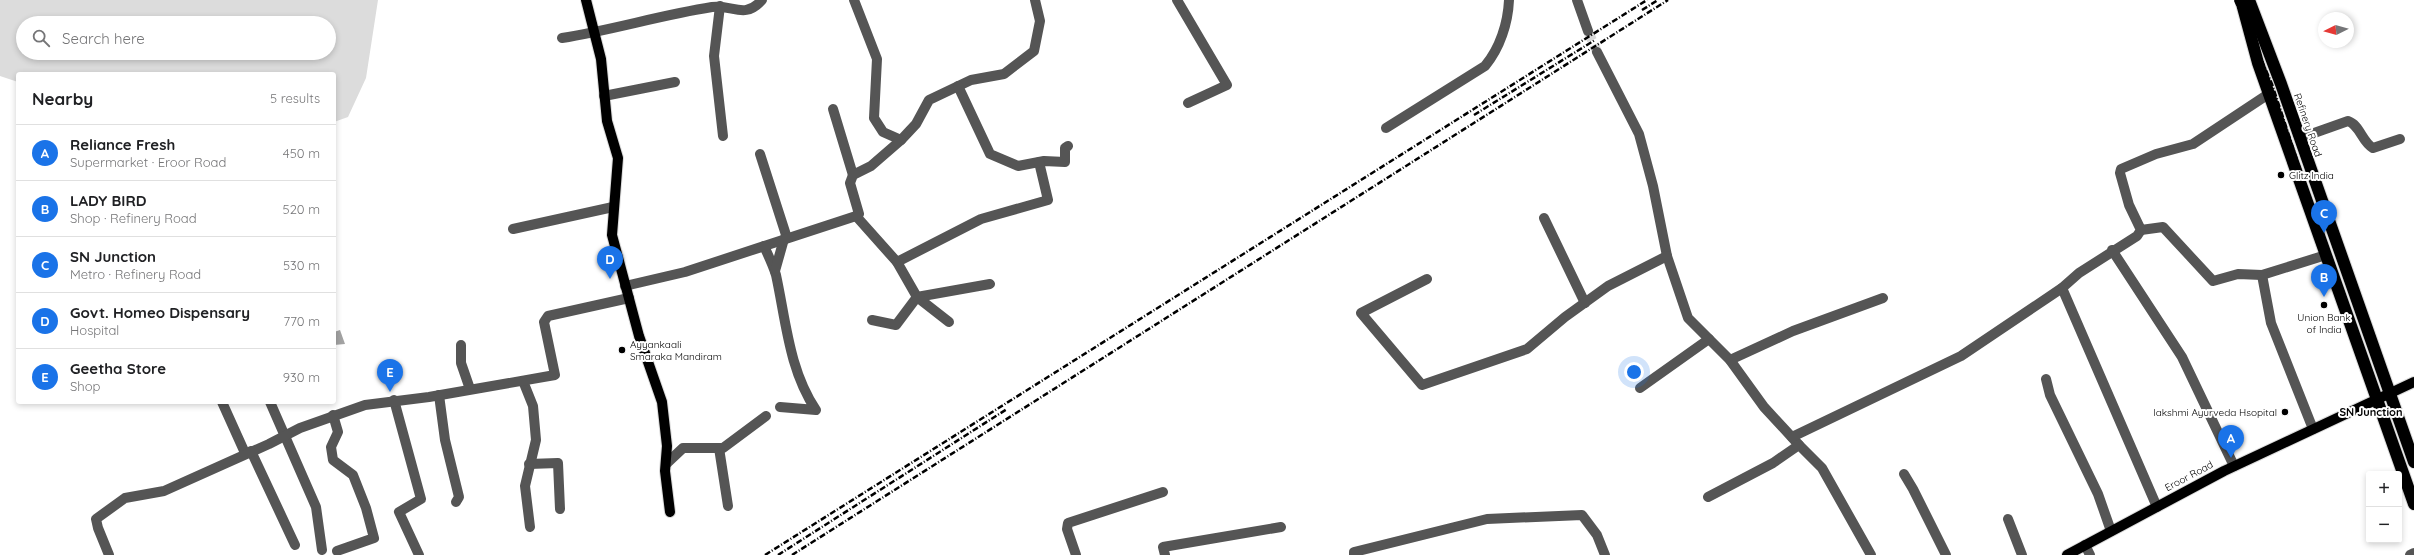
<!DOCTYPE html>
<meta charset="utf-8">
<style>
:root{--surface:#fff;--page:#f6f6f6;--text:#202124;--muted:#757577;--line:#e0e0e0;--accent:#1a73e8}
body{margin:0;font-family:Quicksand,sans-serif;background:var(--page);color:var(--text)}
.controls{position:absolute;right:12px;bottom:12px;display:grid;overflow:hidden;border-radius:4px;box-shadow:0 2px 6px #0003}
.controls button{width:36px;height:36px;display:grid;place-items:center;padding:0;border:0;border-bottom:1px solid var(--line);background:var(--surface);color:var(--text);font:20px sans-serif}
.compass{position:absolute;left:2318px;top:12px;width:36px;height:36px;border-radius:50%;background:var(--surface);box-shadow:0 2px 6px #0003;rotate:265deg}
.you{position:absolute;left:1634px;top:372px;width:14px;height:14px;margin:-10px;border:3px solid #fff;border-radius:50%;background:#1a73e8;box-shadow:0 0 0 6px #1a73e833}
.badge{display:grid;place-items:center;width:26px;height:26px;border-radius:50%;background:var(--accent);color:#fff;font-size:13px;font-weight:700}
.pin{position:absolute;translate:-50% -33px;filter:drop-shadow(0 1px 2px #0008)}
.pin::after{content:'';position:absolute;top:21px;width:14px;height:12px;background:inherit;clip-path:polygon(0 0,100% 0,50% 100%)}
.list{margin:0;padding:0;list-style:none}
h2{display:flex;justify-content:space-between;align-items:center;height:52px;margin:0;padding:0 16px;font-size:17px}
h2 small{font-size:13px;font-weight:400;color:var(--muted)}
.list li{display:grid;grid-template-columns:26px 1fr auto;gap:12px;align-items:center;box-sizing:border-box;height:56px;padding:0 16px;border-top:1px solid var(--line)}
.list b{display:block;font-size:15px;white-space:nowrap}
.list p{margin:0;font-size:13px;white-space:nowrap;color:var(--muted)}
.list em{font-size:13px;font-style:normal;color:var(--muted)}
.icon{flex:none;width:22px;height:22px;fill:none;stroke:currentColor;stroke-width:2;stroke-linecap:round;stroke-linejoin:round}
.map{position:relative;flex:none;width:2414px;height:555px;overflow:hidden}
.search{position:absolute;background:var(--surface);box-shadow:0 2px 6px #0003;left:16px;top:16px;width:320px;height:44px;display:flex;align-items:center;gap:10px;box-sizing:border-box;padding:0 14px;border-radius:22px;color:var(--muted);font-size:15px}
.panel{position:absolute;background:var(--surface);box-shadow:0 2px 6px #0003;left:16px;top:72px;width:320px;height:332px;border-radius:4px}
.map>svg:first-child{display:block}
.green{fill:#dcdcdc;fill-rule:evenodd}
.water{fill:#a3a3a3}
.lines{fill:none;stroke-linecap:round;stroke-linejoin:round}
.minor-tunnel{stroke:#d9d9d9;stroke-width:10;stroke-dasharray:10 5;stroke-linecap:butt}
.major-casing{stroke:#dbdbdb;stroke-width:12}
.highway-casing{stroke:#dbdbdb;stroke-width:14}
.minor{stroke:#555;stroke-width:10}
.major{stroke:#000;stroke-width:10}
.highway{stroke:#000;stroke-width:12}
.rail{stroke:#000;stroke-width:2.5;stroke-dasharray:6 2 1 2;stroke-linecap:butt}
.poi-dot{fill:#000;stroke:#fff;stroke-width:1.5}
.labels{text-anchor:middle;dominant-baseline:central;stroke-width:4;stroke-linejoin:round;paint-order:stroke}
.street-label{font-size:10px;fill:#000;stroke:#fff}
.poi-label{font-size:10px;fill:#000;stroke:#fff;text-anchor:start}
.neighbourhood-label{font-size:11px;font-weight:bold;fill:#000;stroke:#fff}
</style>
<div class="map">
<svg width="2414" height="555" viewBox="0 0 2414 555">
<rect width="100%" height="100%" fill="#fff"/>
<path class="green" d="M0,0H378L366,78L348,117L334,122V74H18V82L0,76ZM23,23H329V53H23Z"/>
<polygon class="water" points="340,330 345,344 334,345 334,332"/>
<g class="lines">
<polyline class="minor-tunnel" points="1588,31 1597,52"/>
<defs>
<g id="major">
<polyline points="586,0 601,59 607,121 618,158 612,235 639,336 662,402 667,446 665,471 670,512"/>
<polyline points="2067,555 2224,471 2414,382"/>
</g>
<g id="highway">
<polyline points="2241,0 2258,63 2414,504"/>
<polyline points="2249,0 2281,84 2414,462"/>
</g>
</defs>
<use href="#major" class="major-casing"/>
<use href="#highway" class="highway-casing"/>
<g class="minor">
<polyline points="854,0 877,59 874,118 883,132 901,140 916,124 929,100 971,80 1004,74 1034,51 1040,21 1035,0"/>
<polyline points="1177,0 1227,85 1188,103"/>
<polyline points="1577,0 1588,31"/>
<polyline points="720,6 714,56 723,136"/>
<path d="M562,38C612,30 661,15 712,7C733,4 744,20 762,0"/>
<polyline points="1597,52 1639,134 1653,186 1667,256 1688,318 1730,360 1764,407 1799,445"/>
<polyline points="958,86 990,154 1018,166 1044,161 1065,162 1065,148 1068,146"/>
<polyline points="604,96 675,82"/>
<polyline points="833,109 853,175"/>
<path d="M1386,128L1485,66C1500,48 1508,23 1509,0"/>
<path d="M2300,138L2348,121C2360,125 2362,142 2373,148L2400,139"/>
<polyline points="760,154 787,238"/>
<polyline points="856,216 897,262"/>
<polyline points="1544,218 1585,303"/>
<polyline points="513,229 613,207"/>
<polyline points="2141,230 2163,227 2213,281 2238,274 2262,275 2326,255"/>
<path d="M764,246C768,255 773,265 776,275C786,321 789,370 816,410L780,407"/>
<polyline points="2112,250 2182,357 2234,466"/>
<polyline points="775,271 784,239"/>
<polyline points="2262,275 2271,323 2313,429"/>
<polyline points="1427,279 1361,313 1422,385 1527,349 1565,317 1608,286 1667,256"/>
<polyline points="990,284 917,297 897,262 981,219 1048,200 1039,162"/>
<polyline points="625,286 685,272 856,216 859,214 850,183 853,175 871,166 901,140"/>
<polyline points="2062,288 2157,507"/>
<polyline points="872,320 896,325 917,297 949,322"/>
<polyline points="461,345 461,363 470,389"/>
<polyline points="1730,360 1793,331 1883,298"/>
<polyline points="2046,379 2050,395 2098,494 2111,531"/>
<polyline points="523,381 533,406 536,440 525,486 530,527"/>
<polyline points="1640,388 1709,339"/>
<polyline points="439,395 445,440 459,497 456,502"/>
<polyline points="394,400 421,499 399,512 419,555"/>
<polyline points="222,402 245,453"/>
<polyline points="270,402 316,507 322,550"/>
<polyline points="333,415 338,432 331,447 333,460 353,475 366,508 374,538 337,551"/>
<polyline points="1792,437 1961,356 2062,288 2079,273 2137,236 2141,230 2129,205 2120,173 2121,169 2156,154 2193,144 2270,93"/>
<polyline points="719,448 728,506"/>
<polyline points="251,451 295,545"/>
<polyline points="529,464 558,463 560,509"/>
<polyline points="666,464 683,448 723,448 766,416"/>
<polyline points="1904,474 1913,489 1946,555"/>
<polyline points="1708,497 1773,463 1799,445 1822,468 1871,555"/>
<polyline points="2008,519 2022,555"/>
<polyline points="2085,545 2090,555"/>
<polyline points="109,555 98,528 96,519 125,498 164,491 269,444 300,428 365,405 429,397 555,375 544,322 548,316 629,298"/>
<polyline points="1076,555 1067,529 1068,523 1163,492"/>
<polyline points="1165,555 1163,547 1281,527"/>
<polyline points="1354,555 1354,552 1487,519 1582,515 1597,535 1605,555"/>
<polyline points="2410,555 2414,553"/>
</g>
<use href="#major" class="major"/>
<use href="#highway" class="highway"/>
<g class="rail">
<polyline points="2235,0 2272,84 2328,254 2414,493"/>
<polyline points="2242,0 2249,16"/>
<polyline points="1642,10 1658,0"/>
<polyline points="1474,115 1595,40"/>
<polyline points="765,555 1647,0"/>
<polyline points="778,555 1007,409"/>
<polyline points="792,555 1668,0"/>
</g>
</g>
<g class="poi-dot">
<circle cx="2281" cy="175" r="4"/>
<circle cx="2324" cy="305" r="4"/>
<circle cx="622" cy="350" r="4"/>
<circle cx="2285" cy="412" r="4"/>
</g>
<g class="labels">
<g class="street-label">
<text transform="translate(2308 125) rotate(71)">Refinery Road</text>
<text transform="translate(2189 476) rotate(-28)">Eroor Road</text>
</g>
<g class="poi-label">
<text x="2289" y="175">Glitz India</text>
<text x="2324" y="317" text-anchor="middle">Union Bank<tspan x="2324" dy="12">of India</tspan></text>
<text x="630" y="344">Ayyankaali<tspan x="630" dy="12">Smaraka Mandiram</tspan></text>
<text x="2277" y="412" text-anchor="end">lakshmi Ayurveda Hsopital</text>
</g>
<g class="neighbourhood-label">
<text x="2371" y="412">SN Junction</text>
</g>
</g>
</svg>
<div class="controls">
<button>+</button>
<button>−</button>
</div>
<svg class="compass" viewBox="-18 -18 36 36"><path d="M0-13l5 13h-10z" fill="#e53935"/><path d="M0 13l5-13h-10z" fill="#757577"/></svg>
<div class="you"></div>
<div class="pin badge" style="left:2231px;top:458px">A</div>
<div class="pin badge" style="left:2324px;top:297px">B</div>
<div class="pin badge" style="left:2324px;top:233px">C</div>
<div class="pin badge" style="left:610px;top:279px">D</div>
<div class="pin badge" style="left:390px;top:392px">E</div>
<div class="search"><svg class="icon" aria-label="search" viewBox="0 0 24 24"><circle cx="10" cy="10" r="6"/><path d="M15 15l6 6"/></svg>Search here</div>
<section class="panel">
<h2>Nearby<small>5 results</small></h2>
<ul class="list">
<li><span class="badge">A</span><div><b>Reliance Fresh</b><p>Supermarket · Eroor Road</p></div><em>450 m</em></li>
<li><span class="badge">B</span><div><b>LADY BIRD</b><p>Shop · Refinery Road</p></div><em>520 m</em></li>
<li><span class="badge">C</span><div><b>SN Junction</b><p>Metro · Refinery Road</p></div><em>530 m</em></li>
<li><span class="badge">D</span><div><b>Govt. Homeo Dispensary</b><p>Hospital</p></div><em>770 m</em></li>
<li><span class="badge">E</span><div><b>Geetha Store</b><p>Shop</p></div><em>930 m</em></li>
</ul>
</section>
</div>
